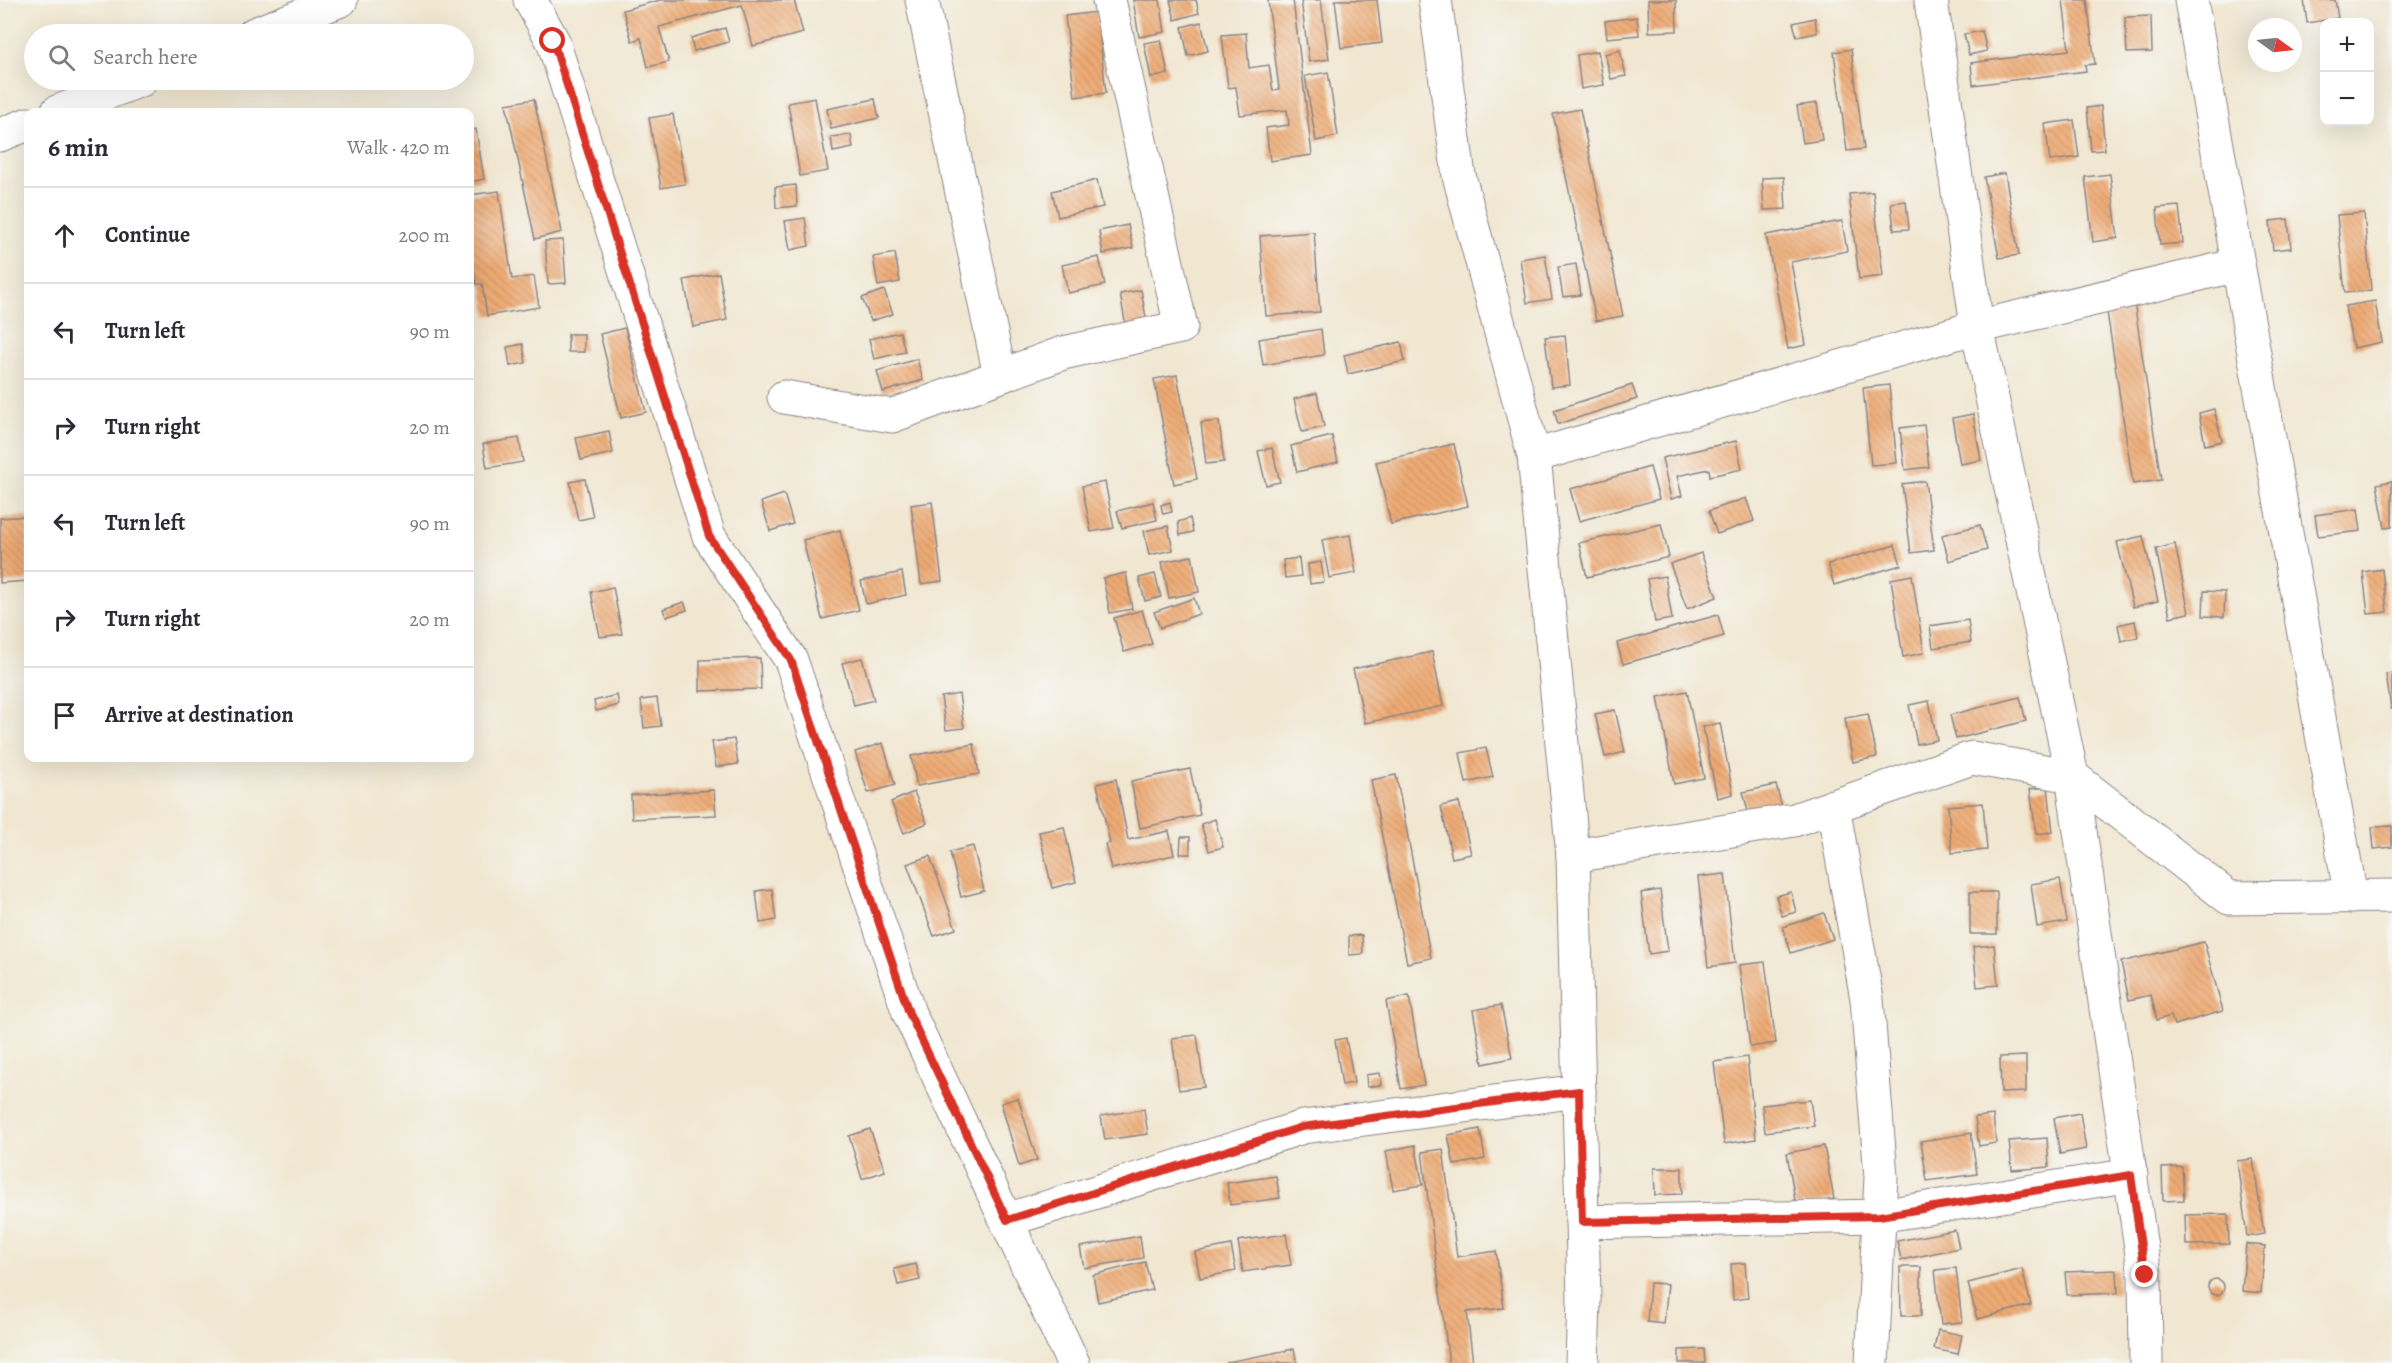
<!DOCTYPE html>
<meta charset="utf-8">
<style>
:root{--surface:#fff;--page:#f7f7f7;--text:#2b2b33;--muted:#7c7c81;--line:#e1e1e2}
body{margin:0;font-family:Alegreya,serif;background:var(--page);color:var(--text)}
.controls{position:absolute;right:18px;top:18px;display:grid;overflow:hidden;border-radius:12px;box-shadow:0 6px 24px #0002}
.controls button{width:54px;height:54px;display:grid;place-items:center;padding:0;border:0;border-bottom:2px solid var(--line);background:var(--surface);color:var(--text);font:30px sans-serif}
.compass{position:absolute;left:2248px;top:18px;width:54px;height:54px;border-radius:50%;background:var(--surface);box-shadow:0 6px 24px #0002;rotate:105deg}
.stop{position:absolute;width:18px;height:18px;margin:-14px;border:4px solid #d93025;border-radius:50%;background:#fff}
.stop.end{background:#d93025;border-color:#fff;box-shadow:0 2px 6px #0008}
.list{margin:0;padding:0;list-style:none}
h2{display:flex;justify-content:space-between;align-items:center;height:78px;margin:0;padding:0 24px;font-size:26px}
h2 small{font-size:20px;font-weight:400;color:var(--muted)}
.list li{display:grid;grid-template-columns:39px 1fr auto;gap:18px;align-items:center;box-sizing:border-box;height:96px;padding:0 24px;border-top:2px solid var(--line)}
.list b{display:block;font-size:22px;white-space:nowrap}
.list em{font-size:20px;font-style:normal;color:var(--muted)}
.icon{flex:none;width:33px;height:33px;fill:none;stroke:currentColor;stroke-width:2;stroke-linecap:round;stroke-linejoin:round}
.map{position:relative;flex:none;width:2392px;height:1363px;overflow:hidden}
.search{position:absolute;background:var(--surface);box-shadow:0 6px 24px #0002;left:24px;top:24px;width:450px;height:66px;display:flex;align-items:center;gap:15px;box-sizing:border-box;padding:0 21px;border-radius:33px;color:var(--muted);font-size:22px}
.panel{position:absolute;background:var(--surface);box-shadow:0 6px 24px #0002;left:24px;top:108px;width:450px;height:654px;border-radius:12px}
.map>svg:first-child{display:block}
.building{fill:url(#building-back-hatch)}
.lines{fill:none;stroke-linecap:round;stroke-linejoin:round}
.street-casing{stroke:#8a8486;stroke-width:35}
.secondary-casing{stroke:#8a8486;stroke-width:35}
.street{stroke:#fff;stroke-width:33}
.secondary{stroke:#fff;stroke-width:33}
.route{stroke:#d93025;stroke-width:8}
</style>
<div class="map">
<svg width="2392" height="1363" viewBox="0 0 2392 1363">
<defs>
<pattern id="building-back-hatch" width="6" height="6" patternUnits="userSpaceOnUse" patternTransform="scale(1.5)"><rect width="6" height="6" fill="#eeab74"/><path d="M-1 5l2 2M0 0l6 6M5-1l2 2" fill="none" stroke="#cc9365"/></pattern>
</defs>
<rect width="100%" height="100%" fill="#f6f6f2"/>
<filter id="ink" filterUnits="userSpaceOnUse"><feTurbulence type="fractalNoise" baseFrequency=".0167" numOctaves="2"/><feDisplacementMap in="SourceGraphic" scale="12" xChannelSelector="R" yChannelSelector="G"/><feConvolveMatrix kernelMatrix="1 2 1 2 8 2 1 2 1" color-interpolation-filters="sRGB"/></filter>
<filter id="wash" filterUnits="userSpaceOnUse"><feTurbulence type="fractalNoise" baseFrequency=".008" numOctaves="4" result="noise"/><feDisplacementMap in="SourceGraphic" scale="24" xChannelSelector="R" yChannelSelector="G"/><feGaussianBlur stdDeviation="1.35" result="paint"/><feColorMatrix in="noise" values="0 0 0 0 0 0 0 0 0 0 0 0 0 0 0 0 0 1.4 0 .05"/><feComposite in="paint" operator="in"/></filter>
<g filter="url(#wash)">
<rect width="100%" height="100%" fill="#f1e7d1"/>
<g id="blocks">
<g class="building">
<polygon points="660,0 794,0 803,33 753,46 742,5 659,27 669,62 648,67 641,38 632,41 623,10"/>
<polygon points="1133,0 1160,0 1165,32 1139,37"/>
<polygon points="1170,0 1196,0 1199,13 1175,20"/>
<polygon points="1268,0 1293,0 1312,155 1270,161 1266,128 1289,125 1287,110 1240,115 1236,87 1228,88 1222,35 1246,33 1249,68 1269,65 1273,91 1279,89"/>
<polygon points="1301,0 1321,0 1329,59 1309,62"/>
<polygon points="1335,0 1377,0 1382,43 1341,48"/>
<polygon points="1648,0 1676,0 1677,31 1649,32"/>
<polygon points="2063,0 2087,0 2095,64 2085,65 2086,71 1973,85 1971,63 2069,50"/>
<polygon points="2304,0 2335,0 2338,18 2307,23"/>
<polygon points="1097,12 1106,93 1075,97 1065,16"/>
<polygon points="2151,16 2152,52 2127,53 2125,17"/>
<polygon points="1637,17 1639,35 1607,38 1605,21"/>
<polygon points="1815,18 1817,33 1797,37 1793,23"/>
<polygon points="1201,22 1208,51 1188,56 1182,27"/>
<polygon points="725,28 729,42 694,51 691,38"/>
<polygon points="1982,31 1987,51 1969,55 1964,34"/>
<polygon points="1161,40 1168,74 1151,78 1144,43"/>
<polygon points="1851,49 1864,149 1847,151 1834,52"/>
<polygon points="1620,50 1626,76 1611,79 1605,54"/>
<polygon points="1598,51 1604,85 1581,89 1577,55"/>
<polygon points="1328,72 1338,136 1316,141 1305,76"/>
<polygon points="815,98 828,171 800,176 788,103"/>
<polygon points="534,99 562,232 535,239 506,104"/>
<polygon points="875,99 879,118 831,129 827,109"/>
<polygon points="1817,103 1822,140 1803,143 1797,106"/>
<polygon points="2101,106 2105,150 2091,151 2087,108"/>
<polygon points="1580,109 1623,316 1596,321 1553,114"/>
<polygon points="673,114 685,184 661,188 649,118"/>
<polygon points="2074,120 2079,157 2050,161 2045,124"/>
<polygon points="476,129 484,179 470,182 470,130"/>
<polygon points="851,135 853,148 833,152 831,137"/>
<polygon points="2005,173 2019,255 1999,258 1984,177"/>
<polygon points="2110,174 2118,238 2093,242 2085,177"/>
<polygon points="1784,177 1786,209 1764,210 1762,178"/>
<polygon points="1097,180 1103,207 1058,217 1052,191"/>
<polygon points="796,185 797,206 776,208 775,187"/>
<polygon points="499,191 512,279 534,276 539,307 487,316 482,284 476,284 470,241 470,195"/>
<polygon points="1873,192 1883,276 1859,279 1849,194"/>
<polygon points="1906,201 1909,229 1894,230 1891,203"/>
<polygon points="2179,206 2183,243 2160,245 2157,208"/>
<polygon points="2364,213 2371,290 2345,293 2337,215"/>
<polygon points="805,218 809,246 790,250 785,221"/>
<polygon points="2288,219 2291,248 2273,250 2270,221"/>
<polygon points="1842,221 1847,251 1791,262 1806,345 1788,349 1766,235"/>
<polygon points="1128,225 1133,248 1103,254 1099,231"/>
<polygon points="1314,232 1320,312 1266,316 1260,236"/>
<polygon points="563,240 566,283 548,284 545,241"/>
<polygon points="895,253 900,282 878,286 873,257"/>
<polygon points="1545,255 1552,299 1527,303 1520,259"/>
<polygon points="1099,257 1105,285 1068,293 1062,265"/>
<polygon points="1576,264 1581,295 1563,297 1558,267"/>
<polygon points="719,273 727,320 693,327 684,280"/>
<polygon points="884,290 893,314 871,321 862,298"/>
<polygon points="1141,290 1147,323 1126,327 1120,294"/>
<polygon points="2134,301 2161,480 2133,484 2106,305"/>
<polygon points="2375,301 2382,342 2353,348 2345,306"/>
<polygon points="625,328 646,412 621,418 600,334"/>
<polygon points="1321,329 1324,355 1263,365 1259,339"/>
<polygon points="900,332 905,352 874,359 869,339"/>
<rect x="568" y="334" width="16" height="18"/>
<polygon points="1565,335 1570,385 1551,387 1545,337"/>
<polygon points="1401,342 1405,361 1348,374 1344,355"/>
<polygon points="523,344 526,363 510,366 507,347"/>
<polygon points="917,359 923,380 883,392 877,371"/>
<polygon points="1177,375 1197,479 1174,484 1154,379"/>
<polygon points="1632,385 1637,399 1558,424 1554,410"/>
<polygon points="1889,385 1897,463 1871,465 1863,388"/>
<polygon points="1317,393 1324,427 1302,432 1294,399"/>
<polygon points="2214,409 2222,441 2205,445 2199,413"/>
<polygon points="1973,414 1981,460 1960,464 1952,418"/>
<polygon points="1219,421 1224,462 1206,464 1201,423"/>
<polygon points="1924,425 1929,467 1905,470 1900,428"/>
<polygon points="609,431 613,453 581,460 576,438"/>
<polygon points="1332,436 1338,462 1297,472 1291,446"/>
<polygon points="519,438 523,462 487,468 483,444"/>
<polygon points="1736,441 1742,469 1710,476 1709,469 1677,476 1682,496 1671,499 1662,458"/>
<polygon points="1454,444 1468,506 1391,524 1376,462"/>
<polygon points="1272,448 1280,482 1266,485 1258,451"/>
<polygon points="1650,467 1659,499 1579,521 1570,489"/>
<polygon points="585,479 593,517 578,520 570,482"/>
<polygon points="1925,481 1934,550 1911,553 1902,484"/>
<polygon points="2392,481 2392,527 2385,528 2377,484"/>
<polygon points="1105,482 1114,528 1091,532 1082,486"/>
<polygon points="784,494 793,524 770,531 761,502"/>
<polygon points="1746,498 1754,521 1717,534 1709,511"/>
<polygon points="932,502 942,581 921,584 911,505"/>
<polygon points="1153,502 1157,520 1122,528 1117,511"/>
<polygon points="1170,502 1172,512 1163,514 1161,505"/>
<polygon points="2358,509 2361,531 2318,536 2315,515"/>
<polygon points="28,516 28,581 0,583 0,518"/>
<polygon points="1190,518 1193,532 1180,535 1178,522"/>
<polygon points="1661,524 1669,557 1587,577 1579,543"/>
<polygon points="1980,525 1987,550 1949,561 1942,535"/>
<polygon points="1168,526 1173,550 1149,555 1144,531"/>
<polygon points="840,530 859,610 822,619 803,540"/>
<polygon points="1350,535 1356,573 1329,578 1322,540"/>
<polygon points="2143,536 2158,601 2133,607 2117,542"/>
<polygon points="2175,544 2189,613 2170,617 2156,549"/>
<polygon points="1895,545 1901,565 1834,585 1828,564"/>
<polygon points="1701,553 1717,597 1687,609 1670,564"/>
<polygon points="1192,556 1199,592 1169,598 1162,562"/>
<polygon points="1299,558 1301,576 1285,578 1283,560"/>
<polygon points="1321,562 1324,582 1310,584 1308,564"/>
<polygon points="2382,569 2387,612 2368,614 2363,572"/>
<polygon points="902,572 906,595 866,604 861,581"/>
<polygon points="1126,573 1132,609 1110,613 1103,578"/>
<polygon points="1155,574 1161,597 1145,601 1139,578"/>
<polygon points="1912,575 1924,653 1903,657 1891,579"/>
<polygon points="1665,576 1672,619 1655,622 1647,579"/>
<polygon points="613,587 622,634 600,637 591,592"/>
<polygon points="2204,591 2225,592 2224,617 2203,616"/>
<polygon points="1194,598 1199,614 1160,628 1154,612"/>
<polygon points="684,602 687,610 666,617 663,609"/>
<polygon points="1142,610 1152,644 1124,652 1114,618"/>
<polygon points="1718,615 1724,636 1623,664 1617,643"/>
<polygon points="1968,620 1971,642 1933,648 1930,626"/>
<polygon points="2135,621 2138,637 2121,641 2118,625"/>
<polygon points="1432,652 1443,706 1365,723 1353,669"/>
<polygon points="760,658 761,689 700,691 700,660"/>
<polygon points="862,658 874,700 854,705 842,663"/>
<polygon points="2392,673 2392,709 2391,709 2386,674"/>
<polygon points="1687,691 1704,778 1674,784 1658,697"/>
<polygon points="959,694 964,728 946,730 941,697"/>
<polygon points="617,695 619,705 596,711 594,701"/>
<polygon points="2020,697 2026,721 1956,739 1950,715"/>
<polygon points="657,698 661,726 644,728 641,700"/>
<polygon points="1929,701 1937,740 1917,744 1909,705"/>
<polygon points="1615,710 1625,752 1605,757 1595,714"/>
<polygon points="1868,714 1877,757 1853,762 1845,718"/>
<polygon points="1720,723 1733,794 1717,798 1703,727"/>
<polygon points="734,739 738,764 716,767 712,742"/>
<polygon points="883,743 895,785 868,793 855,752"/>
<polygon points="974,744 979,774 917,786 911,756"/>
<polygon points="1486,748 1493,777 1466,783 1460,753"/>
<polygon points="1190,769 1200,815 1140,828 1131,781"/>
<polygon points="1396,775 1431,958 1407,963 1371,780"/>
<polygon points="1116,779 1128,840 1169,831 1174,855 1111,869 1105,844 1110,843 1097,784"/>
<polygon points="1776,785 1782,807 1749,815 1743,792"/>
<polygon points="2048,787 2053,832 2036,834 2030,789"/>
<polygon points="714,790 716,815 632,819 631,795"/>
<polygon points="914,792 927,823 904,833 891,802"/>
<polygon points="1459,802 1471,854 1452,858 1441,806"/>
<polygon points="1983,803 1987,850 1952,853 1948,806"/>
<polygon points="1215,819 1223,847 1209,851 1201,824"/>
<polygon points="2392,826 2392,847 2374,849 2372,827"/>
<polygon points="1064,827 1076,882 1052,888 1039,832"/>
<polygon points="1181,837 1190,837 1190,854 1180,854"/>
<polygon points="973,846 984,891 961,897 950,852"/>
<polygon points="930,856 956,929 934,936 907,864"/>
<polygon points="1725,874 1735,963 1708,967 1698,877"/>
<polygon points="2060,879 2067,922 2037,927 2031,884"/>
<polygon points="772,889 776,920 760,923 756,891"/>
<polygon points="1660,890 1668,951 1649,954 1641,893"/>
<polygon points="1791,892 1796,912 1782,916 1776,896"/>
<rect x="1970" y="892" width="27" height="42"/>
<polygon points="1824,913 1833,939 1791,953 1783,927"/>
<polygon points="1362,935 1363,954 1349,955 1349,936"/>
<polygon points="2204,942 2223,1011 2174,1025 2171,1016 2157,1020 2151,995 2129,1000 2121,962"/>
<polygon points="1994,945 1998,985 1977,987 1973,947"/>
<polygon points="1765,962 1776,1043 1750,1047 1739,965"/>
<polygon points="1409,996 1424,1085 1401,1089 1386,1001"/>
<polygon points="1501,1005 1512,1058 1483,1064 1473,1010"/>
<polygon points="1197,1035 1204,1087 1179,1090 1172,1038"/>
<polygon points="1346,1038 1354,1083 1342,1085 1335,1040"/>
<polygon points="2026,1056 2026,1092 2001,1093 2000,1057"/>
<polygon points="1747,1057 1756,1139 1724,1144 1714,1062"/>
<polygon points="1380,1073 1382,1085 1367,1087 1366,1075"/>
<polygon points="1018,1098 1037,1160 1019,1166 1001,1103"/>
<polygon points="1810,1100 1814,1126 1765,1132 1762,1105"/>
<polygon points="1144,1109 1148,1134 1105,1140 1101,1116"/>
<polygon points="2080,1113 2086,1149 2060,1154 2054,1118"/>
<polygon points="1993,1115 1996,1143 1979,1146 1975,1117"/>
<polygon points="870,1129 885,1171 862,1179 849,1136"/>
<polygon points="1480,1129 1485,1159 1454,1165 1448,1135"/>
<polygon points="1971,1133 1977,1174 1927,1181 1921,1141"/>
<polygon points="2047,1138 2049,1167 2012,1170 2009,1141"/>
<polygon points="1415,1145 1423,1185 1393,1190 1386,1151"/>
<polygon points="1824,1146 1834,1199 1796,1206 1787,1153"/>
<polygon points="1443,1149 1457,1257 1496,1251 1504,1308 1467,1312 1473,1363 1449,1363 1422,1152"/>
<polygon points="2253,1159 2264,1234 2247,1237 2237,1161"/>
<polygon points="2182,1167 2184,1200 2163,1201 2162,1168"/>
<polygon points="1654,1168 1682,1168 1682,1194 1655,1195"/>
<polygon points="1276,1176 1280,1198 1230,1205 1227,1183"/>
<polygon points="2228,1214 2229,1244 2186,1245 2185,1215"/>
<polygon points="1955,1230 1959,1248 1901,1260 1897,1241"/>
<polygon points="1286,1234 1291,1265 1243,1272 1238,1241"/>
<polygon points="1140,1236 1143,1258 1084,1268 1080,1247"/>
<polygon points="2246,1244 2265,1246 2261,1293 2242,1291"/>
<polygon points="1231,1245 1236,1271 1200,1278 1195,1252"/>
<polygon points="1145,1262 1152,1290 1098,1302 1093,1275"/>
<polygon points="1745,1263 1748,1298 1733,1300 1731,1264"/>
<polygon points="916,1264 920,1280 898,1285 894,1269"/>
<polygon points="1900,1267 1921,1267 1921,1316 1901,1316"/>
<polygon points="1956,1268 1962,1322 1941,1324 1935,1270"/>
<polygon points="2022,1269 2031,1305 1977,1319 1968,1283"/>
<polygon points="2117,1270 2118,1293 2067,1295 2065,1272"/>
<circle cx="2216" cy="1287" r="8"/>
<polygon points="1650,1283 1668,1284 1664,1324 1647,1322"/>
<polygon points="1938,1330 1962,1335 1958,1354 1934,1349"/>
<polygon points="1294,1349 1297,1363 1227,1363 1227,1362"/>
<polygon points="1704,1349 1705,1363 1679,1363 1679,1350"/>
</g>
</g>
</g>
<g filter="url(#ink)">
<use href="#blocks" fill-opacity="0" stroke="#8a8486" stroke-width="1.5"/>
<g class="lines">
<defs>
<g id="street">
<polyline points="530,0 553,41 709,536 791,660 909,1013 1073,1363"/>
<polyline points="922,0 1000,376"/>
<polyline points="1435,0 1459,176 1534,456 1573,856 1584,1299 1582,1363"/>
<polyline points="1931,0 1977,327 2072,776 2145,1275 2146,1363"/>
<polyline points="2191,0 2351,897"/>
<polyline points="784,397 892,416 1063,353 1181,327 1109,0"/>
<polyline points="1534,456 1977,327 2238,265"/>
<polyline points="1833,806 1867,999 1881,1177 1872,1363"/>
<polyline points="1573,856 1794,820 1972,758 2072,776 2229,898 2392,896"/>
<polyline points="1007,1220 1303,1127 1579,1091"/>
<polyline points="1582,1222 1879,1216 2131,1175"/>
</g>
<g id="secondary">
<polyline points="254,34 341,0"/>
<polyline points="57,112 141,80"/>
<polyline points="0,135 28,124"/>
</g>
</defs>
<use href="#street" class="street-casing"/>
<use href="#secondary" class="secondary-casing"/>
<use href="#street" class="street"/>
<use href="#secondary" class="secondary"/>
</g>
</g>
<g class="lines" filter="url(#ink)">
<polyline class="route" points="553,41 709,536 791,660 909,1013 1007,1220 1302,1127 1579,1091 1582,1222 1879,1216 2131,1175 2145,1275"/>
</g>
</svg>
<div class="controls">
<button>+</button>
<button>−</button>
</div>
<svg class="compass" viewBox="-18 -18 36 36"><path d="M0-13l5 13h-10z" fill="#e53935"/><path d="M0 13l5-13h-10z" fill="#7c7c81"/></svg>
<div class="stop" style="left:553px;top:41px"></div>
<div class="stop end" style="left:2145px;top:1275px"></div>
<div class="search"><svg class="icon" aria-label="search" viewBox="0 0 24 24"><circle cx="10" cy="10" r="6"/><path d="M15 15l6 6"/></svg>Search here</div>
<section class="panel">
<h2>6 min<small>Walk · 420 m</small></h2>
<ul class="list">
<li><svg class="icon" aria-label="ahead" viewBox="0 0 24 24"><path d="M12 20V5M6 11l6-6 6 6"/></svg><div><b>Continue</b></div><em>200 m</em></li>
<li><svg class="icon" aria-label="left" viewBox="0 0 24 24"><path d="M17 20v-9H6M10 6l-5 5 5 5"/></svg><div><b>Turn left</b></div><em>90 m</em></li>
<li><svg class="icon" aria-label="right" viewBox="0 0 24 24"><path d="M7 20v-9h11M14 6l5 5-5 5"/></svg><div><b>Turn right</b></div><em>20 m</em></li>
<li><svg class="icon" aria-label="left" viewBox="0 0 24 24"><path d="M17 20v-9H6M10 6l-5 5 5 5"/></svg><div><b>Turn left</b></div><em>90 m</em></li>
<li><svg class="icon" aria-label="right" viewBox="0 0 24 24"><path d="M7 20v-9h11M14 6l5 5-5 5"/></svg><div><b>Turn right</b></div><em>20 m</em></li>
<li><svg class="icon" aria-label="arrive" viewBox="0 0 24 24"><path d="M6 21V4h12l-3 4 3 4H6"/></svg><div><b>Arrive at destination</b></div></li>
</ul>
</section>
</div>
